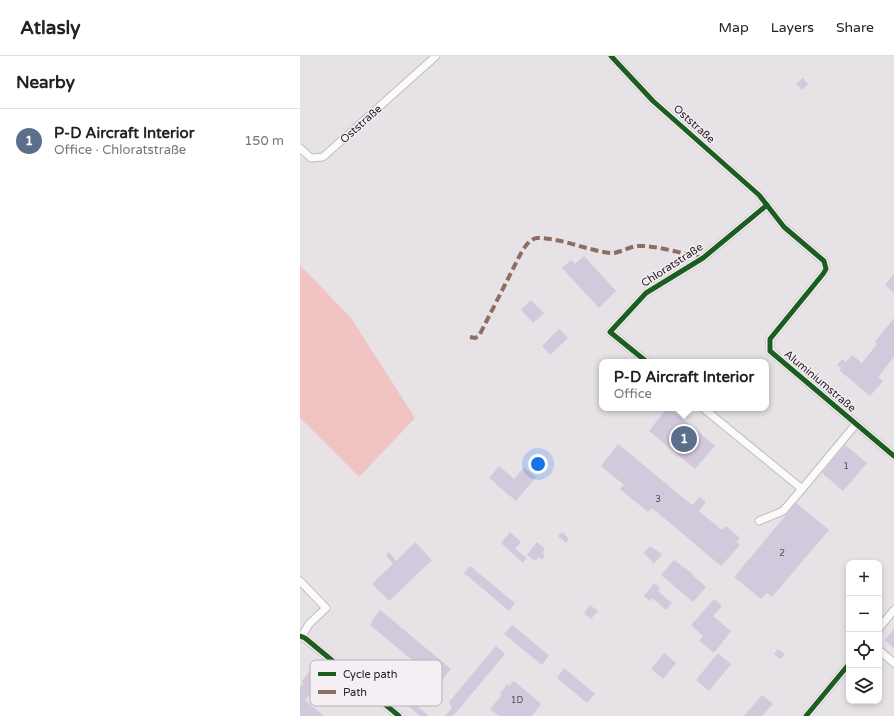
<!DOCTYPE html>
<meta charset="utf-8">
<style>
:root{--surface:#fff;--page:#f6f6f6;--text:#222;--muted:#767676;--line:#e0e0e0;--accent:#2563eb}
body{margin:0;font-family:"Varela Round",sans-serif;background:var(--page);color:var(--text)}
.controls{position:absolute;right:12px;bottom:12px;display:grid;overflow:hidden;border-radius:8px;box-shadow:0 2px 6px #0003}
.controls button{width:36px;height:36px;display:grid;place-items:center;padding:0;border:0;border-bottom:1px solid var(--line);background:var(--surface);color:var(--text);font:20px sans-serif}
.you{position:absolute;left:238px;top:408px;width:14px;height:14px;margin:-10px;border:3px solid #fff;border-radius:50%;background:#1a73e8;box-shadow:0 0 0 6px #1a73e833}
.badge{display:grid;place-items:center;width:26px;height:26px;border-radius:50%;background:var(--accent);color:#fff;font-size:13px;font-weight:700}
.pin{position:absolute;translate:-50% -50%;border:2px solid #fff;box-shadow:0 1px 4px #0006}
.popup{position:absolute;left:299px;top:303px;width:170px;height:52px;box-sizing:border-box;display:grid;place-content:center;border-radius:8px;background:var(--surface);filter:drop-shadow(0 1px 3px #0005);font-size:13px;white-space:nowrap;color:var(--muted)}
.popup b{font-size:15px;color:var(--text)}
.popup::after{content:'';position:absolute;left:50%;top:100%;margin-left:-8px;border:8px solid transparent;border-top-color:var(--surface)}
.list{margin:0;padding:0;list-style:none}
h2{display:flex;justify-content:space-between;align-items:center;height:52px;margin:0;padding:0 16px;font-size:17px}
h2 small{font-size:13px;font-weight:400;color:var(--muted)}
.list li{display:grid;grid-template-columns:26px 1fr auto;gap:12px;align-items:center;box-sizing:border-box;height:64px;padding:0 16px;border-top:1px solid var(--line)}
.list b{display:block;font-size:15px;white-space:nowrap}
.list p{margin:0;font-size:13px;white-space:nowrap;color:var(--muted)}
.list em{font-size:13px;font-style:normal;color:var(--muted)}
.icon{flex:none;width:22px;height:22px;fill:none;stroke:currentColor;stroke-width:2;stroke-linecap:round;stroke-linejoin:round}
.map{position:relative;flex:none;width:594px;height:660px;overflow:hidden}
header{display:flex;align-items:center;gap:24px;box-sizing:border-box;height:56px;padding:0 20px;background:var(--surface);border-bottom:1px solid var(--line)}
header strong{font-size:19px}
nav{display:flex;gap:22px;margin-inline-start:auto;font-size:14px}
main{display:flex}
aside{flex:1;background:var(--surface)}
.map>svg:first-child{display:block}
.green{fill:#f2c3c3}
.building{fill:#d3c9dc}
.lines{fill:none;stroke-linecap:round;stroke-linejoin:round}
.minor-casing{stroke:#bfbcbe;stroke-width:9}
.minor{stroke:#fbfbfb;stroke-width:7}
.quiet{stroke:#8d6e63;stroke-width:4;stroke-dasharray:8 4;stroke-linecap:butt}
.cycleway-casing{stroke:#f5eef4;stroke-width:8}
.cycleway{stroke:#1b5e20;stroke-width:5}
.labels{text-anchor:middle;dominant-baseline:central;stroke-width:3;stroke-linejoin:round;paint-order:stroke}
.number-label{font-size:9px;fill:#534f55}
.street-label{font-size:11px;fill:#282628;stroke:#f5eef4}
.key{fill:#f5eef4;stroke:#b8b2b7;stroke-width:1}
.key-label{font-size:11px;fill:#282628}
</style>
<header>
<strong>Atlasly</strong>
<nav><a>Map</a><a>Layers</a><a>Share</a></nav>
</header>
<main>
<aside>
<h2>Nearby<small></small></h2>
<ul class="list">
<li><span class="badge" style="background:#5c6f8a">1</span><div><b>P-D Aircraft Interior</b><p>Office · Chloratstraße</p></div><em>150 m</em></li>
</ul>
</aside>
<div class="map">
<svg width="594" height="660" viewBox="0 0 594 660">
<rect width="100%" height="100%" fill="#e6e2e6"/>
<polygon class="green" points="0,209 51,262 115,362 59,421 0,362"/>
<g class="building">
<polygon points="503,22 508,28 502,34 496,28"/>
<polygon points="284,200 316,235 299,252 262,212 271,204 275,208"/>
<polygon points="594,218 594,237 585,229"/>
<polygon points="231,244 244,257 233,267 221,254"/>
<polygon points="594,262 594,301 578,321 583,325 570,340 539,314 541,312 537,309 542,303 546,306 552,299 562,307 577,288 575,286"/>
<polygon points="259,273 268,282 250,299 242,290"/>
<polygon points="367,352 370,352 415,390 395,413 349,375"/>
<polygon points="318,388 392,449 400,441 406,446 399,455 422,474 426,470 440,482 436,486 440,489 421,510 352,452 348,456 320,433 324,429 301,410"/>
<polygon points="545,389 567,407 543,435 522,417"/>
<polygon points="199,410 214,423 224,411 236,421 216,445 189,422"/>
<polygon points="496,447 529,474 472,541 467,537 461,543 434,521"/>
<polygon points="210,476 221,486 215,493 227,502 223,507 201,487"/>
<polygon points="262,476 269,483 266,487 258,480"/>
<polygon points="115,486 132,504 89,545 72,528 93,508 86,499 89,496 96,505"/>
<polygon points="237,486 245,493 242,497 245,499 242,504 239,501 235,505 227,499"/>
<polygon points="350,490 362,498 354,508 344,497"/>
<polygon points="374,504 393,518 392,519 406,531 393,546 361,519"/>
<polygon points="170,510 215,547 209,555 164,517"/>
<polygon points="354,527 360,532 358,535 372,547 366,554 352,542 350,545 344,540"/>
<polygon points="414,543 422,550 413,560 431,575 414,597 399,585 403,580 391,569"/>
<polygon points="290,549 298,555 291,563 284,557"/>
<polygon points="80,554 151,613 140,627 70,569 72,567 71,566"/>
<polygon points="212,569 249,599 242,609 204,578"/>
<polygon points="594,573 594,592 585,584"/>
<polygon points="196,590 205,598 153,660 145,660 152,652 149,646"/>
<polygon points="478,593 485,598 480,603 474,598"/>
<polygon points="364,597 376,607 363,623 351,613"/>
<polygon points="418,597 431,608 409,635 396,624"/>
<polygon points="264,612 295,638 287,647 257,622"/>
<polygon points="15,614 24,622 5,644 24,660 0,660 0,631 3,628 1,626 9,616 11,618"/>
<polygon points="87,615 98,624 92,630 81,622"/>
<polygon points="214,625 241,648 232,660 199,660 190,653 202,639 200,638 207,628 209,630"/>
<polygon points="103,638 117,650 129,660 120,660 100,643"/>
<polygon points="462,639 473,648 462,660 444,660"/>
</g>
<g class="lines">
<defs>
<g id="minor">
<polyline points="311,0 353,45 459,139 484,171 524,205 526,213 523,218 470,283 470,295 594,400"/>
<polyline points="0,92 11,102 23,101 136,0"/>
<polyline points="347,306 310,276 346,237 403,202 467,149"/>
<polyline points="403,352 502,433 556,368"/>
<polyline points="459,465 483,455 502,433"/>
<polyline points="0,525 26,552 9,568 2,580"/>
<polyline points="579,572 594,554"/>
<polyline points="2,580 99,660"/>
<polyline points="579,594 594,607"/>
<polyline points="506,660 549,608"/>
</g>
</defs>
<use href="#minor" class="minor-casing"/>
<use href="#minor" class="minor"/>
<path class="quiet" d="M170,281L175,282L179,280L220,199C224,192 229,183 237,182C262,182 286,194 310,197C318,198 328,191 337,190C356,189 384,198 403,202"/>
<defs>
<g id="cycleway">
<polyline points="311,0 353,45 459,139 484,171 524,205 526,213 523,218 470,283 470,295 594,400"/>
<polyline points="347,306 310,276 346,237 403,202 467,149"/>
<polyline points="0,580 5,582 99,660"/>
<polyline points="506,660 549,608"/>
</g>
</defs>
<use href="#cycleway" class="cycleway-casing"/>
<use href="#cycleway" class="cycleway"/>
</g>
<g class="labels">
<g class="number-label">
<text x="546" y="410">1</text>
<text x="358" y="443">3</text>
<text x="482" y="497">2</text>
<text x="217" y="644">1D</text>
</g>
<g class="street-label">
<text transform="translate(61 68) rotate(-42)">Oststraße</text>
<text transform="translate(394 68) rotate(42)">Oststraße</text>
<text transform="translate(372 209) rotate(-33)">Chloratstraße</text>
<text transform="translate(520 325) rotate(40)">Aluminiumstraße</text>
</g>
</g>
<rect x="10" y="604" width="132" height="46" rx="6" class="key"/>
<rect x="18" y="616" width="18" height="4" fill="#1b5e20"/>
<rect x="18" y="634" width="18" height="4" fill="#8d6e63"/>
<g class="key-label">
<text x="43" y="622">Cycle path</text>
<text x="43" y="640">Path</text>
</g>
</svg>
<div class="controls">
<button>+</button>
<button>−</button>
<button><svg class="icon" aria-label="locate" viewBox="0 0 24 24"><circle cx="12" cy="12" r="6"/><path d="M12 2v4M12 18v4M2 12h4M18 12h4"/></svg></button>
<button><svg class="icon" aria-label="layers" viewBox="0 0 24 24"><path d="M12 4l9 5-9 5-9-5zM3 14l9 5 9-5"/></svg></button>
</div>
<div class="you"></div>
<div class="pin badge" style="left:384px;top:383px;background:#5c6f8a">1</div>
<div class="popup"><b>P-D Aircraft Interior</b>Office</div>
</div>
</main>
